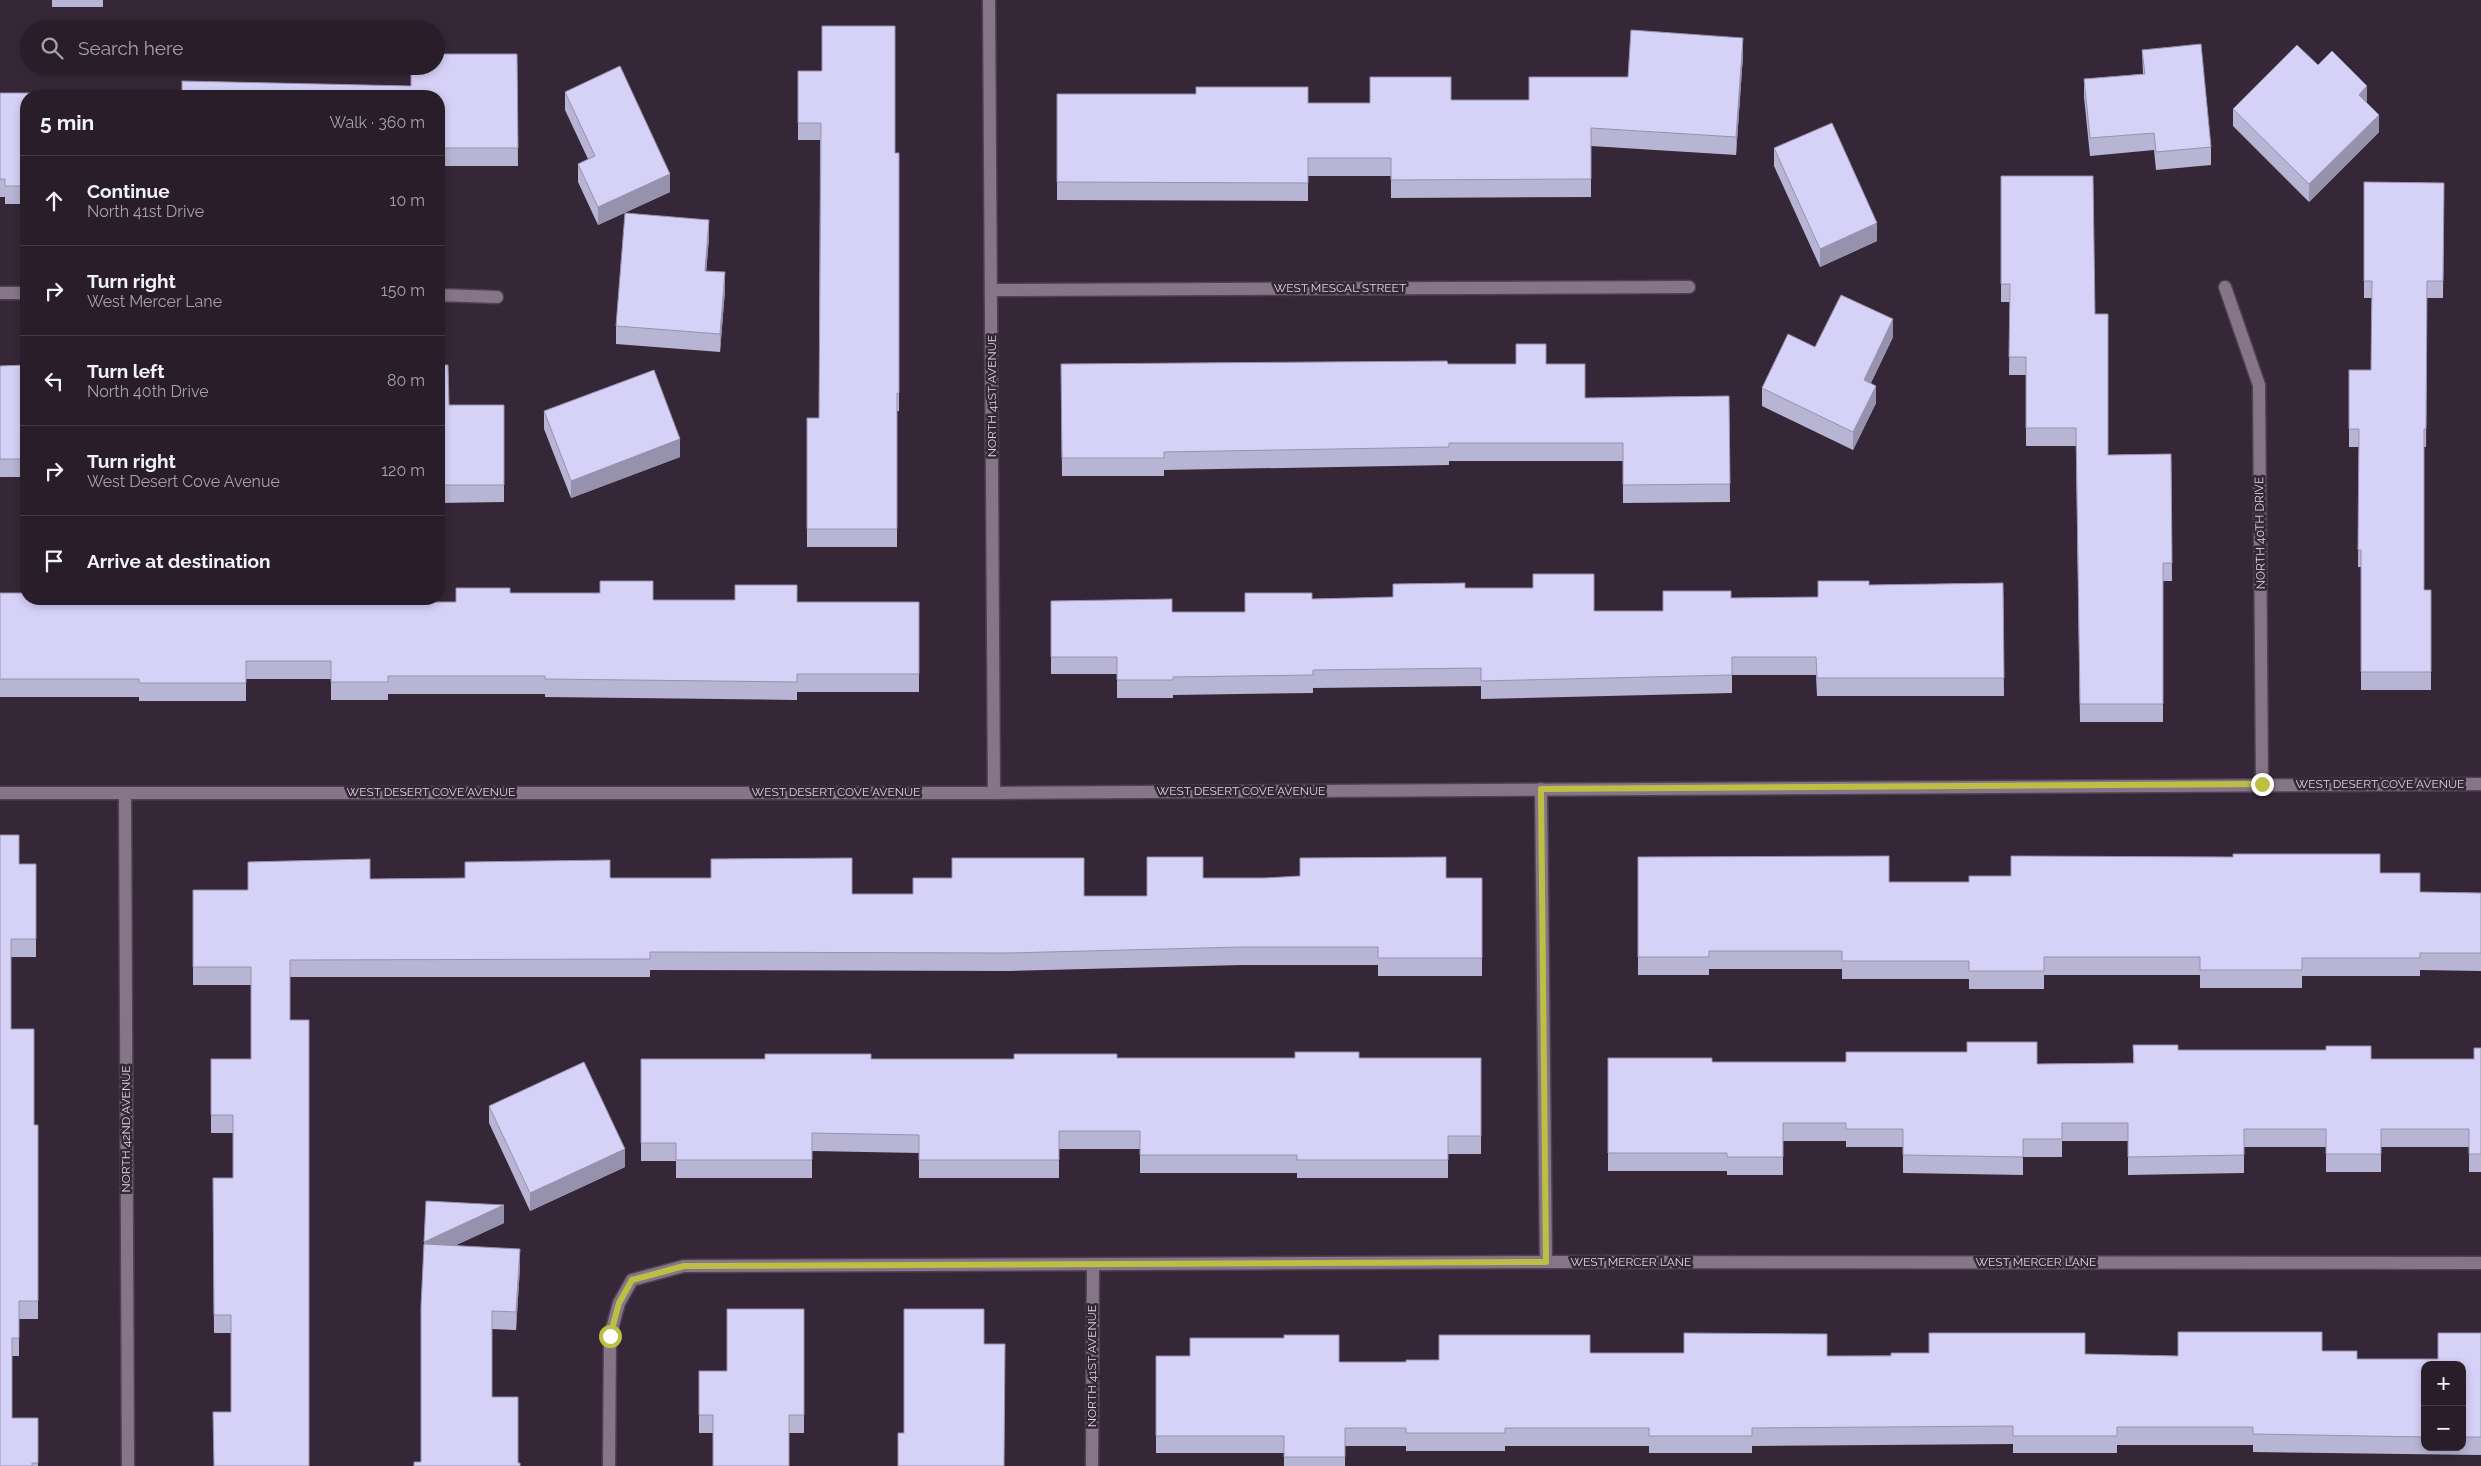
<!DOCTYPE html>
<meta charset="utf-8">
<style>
:root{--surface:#281d29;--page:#302631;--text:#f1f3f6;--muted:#a5a2a8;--line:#443b46}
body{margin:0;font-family:Raleway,sans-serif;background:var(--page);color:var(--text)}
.controls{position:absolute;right:15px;bottom:15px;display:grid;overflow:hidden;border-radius:10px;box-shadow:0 2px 8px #0003}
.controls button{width:45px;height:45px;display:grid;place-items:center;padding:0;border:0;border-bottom:1px solid var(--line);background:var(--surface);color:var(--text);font:25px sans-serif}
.stop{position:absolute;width:15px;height:15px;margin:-11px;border:4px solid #bcbf43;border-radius:50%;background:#fff}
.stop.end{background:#bcbf43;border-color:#fff;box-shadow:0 1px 5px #0008}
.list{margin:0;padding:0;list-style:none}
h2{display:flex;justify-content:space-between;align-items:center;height:65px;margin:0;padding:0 20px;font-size:21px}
h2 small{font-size:16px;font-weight:400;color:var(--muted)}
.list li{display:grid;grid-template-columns:32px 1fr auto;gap:15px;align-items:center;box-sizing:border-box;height:90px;padding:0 20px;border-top:1px solid var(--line)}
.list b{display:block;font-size:19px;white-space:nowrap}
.list p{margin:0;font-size:16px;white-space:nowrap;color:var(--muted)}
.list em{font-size:16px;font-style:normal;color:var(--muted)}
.icon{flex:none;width:28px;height:28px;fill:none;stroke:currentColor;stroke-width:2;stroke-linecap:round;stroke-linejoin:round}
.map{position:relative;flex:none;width:2481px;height:1466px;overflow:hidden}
.search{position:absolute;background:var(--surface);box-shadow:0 2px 8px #0003;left:20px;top:20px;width:425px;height:55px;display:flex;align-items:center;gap:12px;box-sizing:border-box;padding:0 18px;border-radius:28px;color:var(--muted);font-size:19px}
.panel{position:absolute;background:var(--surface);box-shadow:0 2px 8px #0003;left:20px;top:90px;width:425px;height:515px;border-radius:20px}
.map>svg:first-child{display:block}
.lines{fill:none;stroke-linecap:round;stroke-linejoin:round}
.minor-casing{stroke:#4e4250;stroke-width:15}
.minor{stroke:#867588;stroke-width:12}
.wall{fill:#b8b4d4;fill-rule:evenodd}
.shaded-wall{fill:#9692ad}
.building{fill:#d6d1f7;stroke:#9692ad}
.route{stroke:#bcbf43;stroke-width:6}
.labels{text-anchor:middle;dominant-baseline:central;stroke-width:5;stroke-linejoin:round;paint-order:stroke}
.street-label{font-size:12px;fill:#ddd4de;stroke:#352737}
</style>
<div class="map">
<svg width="2481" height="1466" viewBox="0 0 2481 1466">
<rect width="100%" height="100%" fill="#352737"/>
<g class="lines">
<defs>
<g id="minor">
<polyline points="989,0 994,793"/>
<polyline points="2225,287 2259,385 2262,784"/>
<polyline points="991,290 1689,287"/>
<polyline points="0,293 26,293"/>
<polyline points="439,295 497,297"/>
<polyline points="1541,789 1546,1262"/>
<polyline points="0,793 994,793 2481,784"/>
<polyline points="125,793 128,1466"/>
<polyline points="609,1466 610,1336 619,1303 632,1280 684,1266 1546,1262 2481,1263"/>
<polyline points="1092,1466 1093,1266"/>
</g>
</defs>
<use href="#minor" class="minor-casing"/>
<use href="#minor" class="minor"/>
</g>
<g class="wall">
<rect x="52" y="0" width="51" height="7"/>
<polygon points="2142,50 2211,147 2211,165 2156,170 2154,150 2090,156 2084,97 2084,79 2143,74"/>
<polygon points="517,54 518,166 439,166 439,96"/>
<polygon points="1743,55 1736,155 1591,146 1591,197 1391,198 1391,176 1308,176 1308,201 1057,200 1057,94 1308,103 1370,103 1451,100 1529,100 1628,77"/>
<polygon points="2318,65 2367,104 2379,132 2309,202 2233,126 2233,109"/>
<polygon points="798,71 895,153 899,153 899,411 897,411 897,547 807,547 807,418 819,418 820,140 798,140"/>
<polygon points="565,92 670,192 598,225 578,182 578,164 588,159 565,110"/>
<polygon points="0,93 26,96 26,204 5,204 5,197 0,197"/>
<polygon points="1774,148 1877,241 1820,267 1774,166"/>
<polygon points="2001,176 2095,314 2108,455 2171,454 2172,581 2163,581 2163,722 2080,722 2076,446 2026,446 2026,375 2009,375 2010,302 2001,302"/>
<polygon points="2364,182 2444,183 2443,298 2427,298 2426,447 2424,447 2424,590 2431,590 2431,690 2361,690 2361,567 2358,567 2359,447 2349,447 2349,370 2371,370 2372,298 2364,298"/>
<polygon points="709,237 706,271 725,290 720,352 616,344 616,326"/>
<polygon points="1893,337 1871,383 1876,403 1853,450 1762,406 1762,388 1815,347"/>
<polygon points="1061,364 1546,364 1585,398 1729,396 1730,502 1623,503 1623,461 1449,461 1449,465 1164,470 1164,476 1062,476"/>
<polygon points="26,365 26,477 0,477 0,366"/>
<polygon points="439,365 449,405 504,405 504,502 439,503"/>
<polygon points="544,411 680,457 571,498 544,429"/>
<polygon points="2003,583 2004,696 1817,696 1816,675 1732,675 1732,693 1481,699 1481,686 1313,688 1313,693 1173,695 1173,698 1117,698 1117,674 1051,674 1051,601 1172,612 1245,612 1312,599 1393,597 1465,588 1594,611 1663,611 1731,598 1818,597 1869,585"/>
<polygon points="0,593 246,602 456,602 510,593 653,600 797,602 919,602 919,692 797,692 797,700 545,697 545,694 388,694 388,700 331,700 331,679 246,679 246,701 139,701 139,697 0,697"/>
<polygon points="0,835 19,864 36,864 36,957 11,957 11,1029 34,1125 38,1125 38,1319 19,1319 19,1356 12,1356 12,1418 38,1418 38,1466 0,1466"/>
<polygon points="1638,857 1889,882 1969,882 2011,876 2380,873 2420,892 2481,893 2481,971 2420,970 2420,976 2302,976 2302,988 2200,988 2200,975 2044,975 2044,989 1969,989 1969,979 1842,979 1842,969 1709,969 1709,975 1638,975"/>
<polygon points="610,878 852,894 1084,896 1147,896 1203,878 1482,878 1482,976 1378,976 1378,965 1242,965 1009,971 650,970 650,977 290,977 231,1412 231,1333 214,1333 213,1178 233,1178 233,1133 211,1133 211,1059 251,1059 251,985 193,985 193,890 248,890 370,879"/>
<polygon points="2133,1045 2178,1050 2371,1059 2474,1059 2481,1048 2481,1172 2469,1172 2469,1147 2381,1147 2381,1172 2326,1172 2326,1147 2244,1147 2244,1173 2128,1175 2128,1141 2062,1141 2062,1157 2023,1157 2023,1175 1903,1173 1903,1147 1846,1147 1846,1141 1783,1141 1783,1175 1727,1175 1727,1171 1608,1171 1608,1058 1712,1062 2037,1064 2133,1063"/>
<polygon points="1117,1058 1481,1058 1481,1154 1448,1154 1448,1178 1297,1178 1297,1173 1140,1173 1140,1149 1059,1149 1059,1178 919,1178 919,1153 812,1151 812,1178 676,1178 676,1161 641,1161 641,1059 1014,1059"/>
<polygon points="489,1106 625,1167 530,1211 489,1123"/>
<polygon points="426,1201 504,1223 456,1245 520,1267 516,1330 492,1329 421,1462 421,1307"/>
<polygon points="804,1309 804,1433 699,1433 699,1371 727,1371"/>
<path d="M2481,1333V1455L2253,1452V1445H2117V1453H2013V1444L1752,1446V1453H1649V1446H1505V1451H1406V1446H1345V1466H1284V1453H1156V1356L1339,1362H1406L1590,1353L1827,1356L2085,1354L2178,1356L2322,1351L2357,1359H2438ZM2425,1365H2462V1447H2425Z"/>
</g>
<g class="shaded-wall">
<polygon points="1743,38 1743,55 1736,155 1736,137"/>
<polygon points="2367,86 2367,104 2359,95"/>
<polygon points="2379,115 2379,132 2309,202 2309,184"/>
<polygon points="670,174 670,192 598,225 598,207"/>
<polygon points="709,220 709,237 705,289 705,271"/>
<polygon points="1877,223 1877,241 1820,267 1820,249"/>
<polygon points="725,272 725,290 720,352 720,334"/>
<polygon points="1893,319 1893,337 1864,397 1864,380"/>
<polygon points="1876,386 1876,403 1853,450 1853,432"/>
<polygon points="680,439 680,457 571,498 571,481"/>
<polygon points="625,1149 625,1167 530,1211 530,1193"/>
<polygon points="504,1205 504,1223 424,1260 424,1242"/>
<polygon points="520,1249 520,1267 516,1330 516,1312"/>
</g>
<g class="building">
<polygon points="822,26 895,26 895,153 899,153 899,393 897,393 897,529 807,529 807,418 819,418 821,123 798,123 798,71 822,71"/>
<polygon points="1631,30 1743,38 1736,137 1591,128 1591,179 1391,180 1391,158 1308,158 1308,183 1057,182 1057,94 1196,94 1196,87 1308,87 1308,103 1370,103 1370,77 1451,77 1451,100 1529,100 1529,77 1628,77"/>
<polygon points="2201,44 2211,147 2156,152 2154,133 2090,138 2084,79 2145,74 2142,50"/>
<polygon points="2297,45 2318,65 2332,51 2367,86 2359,95 2379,115 2309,184 2233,109"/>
<polygon points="436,54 517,54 518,148 439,148 439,96 182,96 182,81 411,86 411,66 436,66"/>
<polygon points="620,66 670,174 598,207 578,164 595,156 565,92"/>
<polygon points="0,93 112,93 112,96 26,96 26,186 5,186 5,179 0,179"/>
<polygon points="1832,123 1877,223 1820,249 1774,148"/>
<polygon points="2001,176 2093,176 2095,314 2108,314 2108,455 2171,454 2172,563 2163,563 2163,704 2080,704 2076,428 2026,428 2026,357 2009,357 2010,284 2001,284"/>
<polygon points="2364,182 2444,183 2443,281 2427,281 2426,429 2424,429 2424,590 2431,590 2431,672 2361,672 2361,550 2358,550 2359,429 2349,429 2349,370 2371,370 2372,281 2364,281"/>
<polygon points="625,213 709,220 705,271 725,272 720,334 616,326"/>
<polygon points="1841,295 1893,319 1864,380 1876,386 1853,432 1762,388 1788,334 1815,347"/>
<polygon points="1516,344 1546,344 1546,364 1585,364 1585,398 1729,396 1730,484 1623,485 1623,443 1449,443 1449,447 1164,452 1164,458 1062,458 1061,364 1447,361 1448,364 1516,364"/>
<polygon points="26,365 26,459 0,459 0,366"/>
<polygon points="439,365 448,365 449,405 504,405 504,485 439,485"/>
<polygon points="654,370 680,439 571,481 544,411"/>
<polygon points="1533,574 1594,574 1594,611 1663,611 1663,591 1731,591 1731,598 1818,597 1818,581 1869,581 1869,585 2003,583 2004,678 1817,678 1816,657 1732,657 1732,675 1481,681 1481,668 1313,670 1313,675 1173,677 1173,680 1117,680 1117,657 1051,657 1051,601 1172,599 1172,612 1245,612 1245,593 1312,593 1312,599 1393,597 1393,584 1465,583 1465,588 1533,588"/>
<polygon points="600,581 653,581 653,600 735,600 735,585 797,585 797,602 919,602 919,674 797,674 797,682 545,679 545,676 388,676 388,682 331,682 331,661 246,661 246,683 139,683 139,679 0,679 0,593 26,593 26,599 246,599 246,602 456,602 456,588 510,588 510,593 600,593"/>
<polygon points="0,835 19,835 19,864 36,864 36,939 11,939 11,1029 34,1029 34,1125 38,1125 38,1301 19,1301 19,1338 12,1338 12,1418 38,1418 38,1463 32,1463 32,1466 0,1466"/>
<polygon points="2233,854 2380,854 2380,873 2420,873 2420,892 2481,893 2481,953 2420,953 2420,958 2302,958 2302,970 2200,970 2200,957 2044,957 2044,971 1969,971 1969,961 1842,961 1842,951 1709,951 1709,957 1638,957 1638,857 1889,856 1889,882 1969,882 1969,876 2011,876 2011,856 2233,857"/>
<polygon points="1147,857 1203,857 1203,878 1265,878 1300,876 1300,858 1446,857 1446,878 1482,878 1482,958 1378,958 1378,947 1242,947 1009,953 650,952 650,959 290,960 290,1020 309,1020 309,1466 214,1466 213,1412 231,1412 231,1315 214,1315 213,1178 233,1178 233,1115 211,1115 211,1059 251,1059 251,967 193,967 193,890 248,890 248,862 370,859 370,879 465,878 465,862 610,860 610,878 711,878 711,859 852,858 852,894 913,894 913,878 952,878 952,858 1084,858 1084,896 1147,896"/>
<polygon points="1967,1042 2037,1042 2037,1064 2134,1063 2133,1045 2178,1045 2178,1050 2326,1050 2326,1046 2371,1046 2371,1059 2474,1059 2474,1048 2481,1048 2481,1154 2469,1154 2469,1129 2381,1129 2381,1154 2326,1154 2326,1129 2244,1129 2244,1155 2128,1157 2128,1123 2062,1123 2062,1139 2023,1139 2023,1157 1903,1155 1903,1129 1846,1129 1846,1123 1783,1123 1783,1157 1727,1157 1727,1153 1608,1153 1608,1058 1712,1058 1712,1062 1846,1062 1846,1052 1967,1052"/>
<polygon points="1295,1052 1359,1052 1359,1058 1481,1058 1481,1136 1448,1136 1448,1160 1297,1160 1297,1155 1140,1155 1140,1131 1059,1131 1059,1160 919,1160 919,1135 812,1133 812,1160 676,1160 676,1143 641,1143 641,1059 765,1059 765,1054 871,1054 871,1059 1014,1059 1014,1054 1117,1054 1117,1058 1295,1058"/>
<polygon points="584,1062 625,1149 530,1193 489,1106"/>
<polygon points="426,1201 504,1205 424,1242"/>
<polygon points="424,1244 520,1249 516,1312 492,1311 492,1397 518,1397 518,1463 520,1463 520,1466 414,1466 414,1462 421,1462 421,1307"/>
<polygon points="727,1309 804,1309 804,1415 789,1415 789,1466 713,1466 713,1415 699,1415 699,1371 727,1371"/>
<polygon points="904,1309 984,1309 984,1344 1005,1344 1004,1466 898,1466 898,1433 904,1433"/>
<polygon points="2178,1332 2322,1332 2322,1351 2357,1351 2357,1359 2438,1359 2438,1333 2481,1333 2481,1437 2462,1437 2462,1365 2425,1365 2425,1437 2253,1434 2253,1427 2117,1427 2117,1436 2013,1436 2013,1426 1752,1428 1752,1436 1649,1436 1649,1428 1505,1428 1505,1433 1406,1433 1406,1428 1345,1428 1345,1457 1284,1457 1284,1436 1156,1436 1156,1356 1190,1356 1190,1338 1284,1338 1284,1335 1339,1335 1339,1362 1406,1362 1406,1360 1439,1360 1439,1335 1590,1335 1590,1353 1684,1353 1684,1333 1827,1334 1827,1356 1891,1356 1891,1353 1929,1353 1929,1333 2085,1333 2085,1354 2178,1356"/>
</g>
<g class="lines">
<polyline class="route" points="610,1336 619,1303 632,1280 684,1266 1546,1262 1541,789 2262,784"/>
</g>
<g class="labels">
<g class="street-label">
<text x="1340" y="288">WEST MESCAL STREET</text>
<text transform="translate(992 396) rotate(-90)">NORTH 41ST AVENUE</text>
<text transform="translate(2260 533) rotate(-91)">NORTH 40TH DRIVE</text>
<text x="2380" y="784">WEST DESERT COVE AVENUE</text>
<text x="1241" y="791">WEST DESERT COVE AVENUE</text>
<text x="431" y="792">WEST DESERT COVE AVENUE</text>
<text x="836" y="792">WEST DESERT COVE AVENUE</text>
<text transform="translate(126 1129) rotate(-90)">NORTH 42ND AVENUE</text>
<text x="1631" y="1262">WEST MERCER LANE</text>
<text x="2036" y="1262">WEST MERCER LANE</text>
<text transform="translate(1092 1366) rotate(-90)">NORTH 41ST AVENUE</text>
</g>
</g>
</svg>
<div class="controls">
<button>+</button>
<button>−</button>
</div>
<div class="stop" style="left:610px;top:1336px"></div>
<div class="stop end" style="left:2262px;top:784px"></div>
<div class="search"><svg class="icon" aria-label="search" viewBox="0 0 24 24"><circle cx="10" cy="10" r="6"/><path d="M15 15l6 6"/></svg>Search here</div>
<section class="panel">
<h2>5 min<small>Walk · 360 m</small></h2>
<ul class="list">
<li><svg class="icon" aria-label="ahead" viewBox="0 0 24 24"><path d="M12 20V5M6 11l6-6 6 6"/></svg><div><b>Continue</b><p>North 41st Drive</p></div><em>10 m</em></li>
<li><svg class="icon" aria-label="right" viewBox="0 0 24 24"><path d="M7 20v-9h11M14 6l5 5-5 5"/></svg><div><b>Turn right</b><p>West Mercer Lane</p></div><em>150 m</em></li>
<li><svg class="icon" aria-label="left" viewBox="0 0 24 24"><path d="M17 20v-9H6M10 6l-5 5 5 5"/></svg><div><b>Turn left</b><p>North 40th Drive</p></div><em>80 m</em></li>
<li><svg class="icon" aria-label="right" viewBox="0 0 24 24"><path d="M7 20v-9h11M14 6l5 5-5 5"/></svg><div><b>Turn right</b><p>West Desert Cove Avenue</p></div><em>120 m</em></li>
<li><svg class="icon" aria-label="arrive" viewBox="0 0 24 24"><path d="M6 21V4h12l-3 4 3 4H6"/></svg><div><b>Arrive at destination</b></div></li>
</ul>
</section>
</div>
